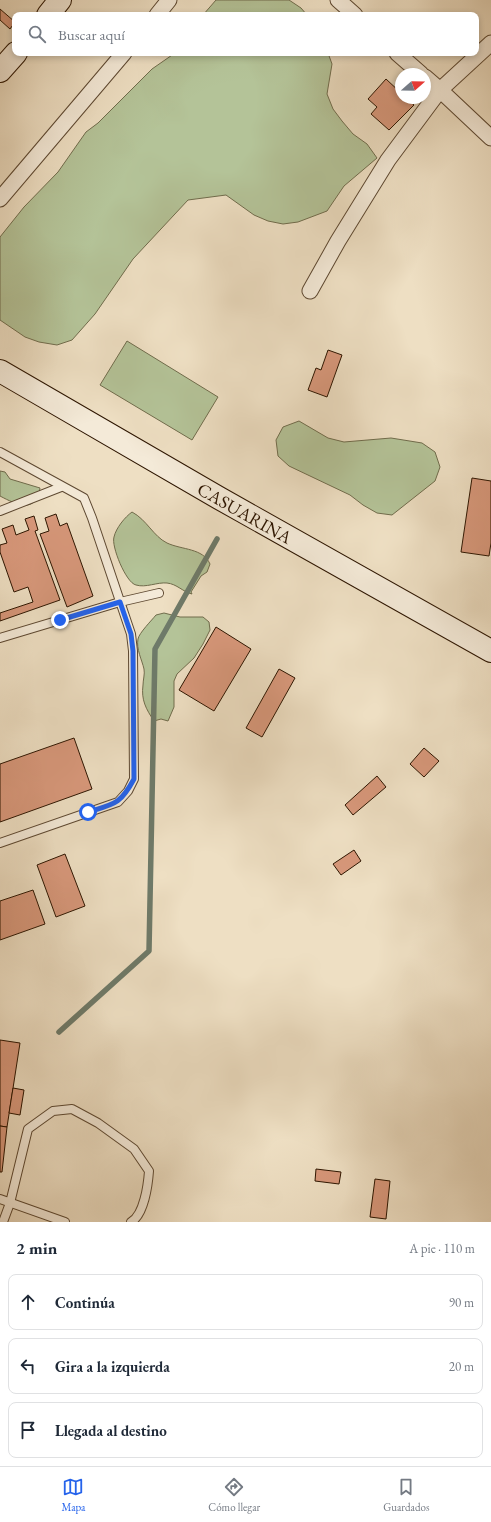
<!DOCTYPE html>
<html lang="es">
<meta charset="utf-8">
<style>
:root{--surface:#fff;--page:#f2f2f3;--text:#1f2937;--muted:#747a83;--line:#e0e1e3;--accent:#2563eb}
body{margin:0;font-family:"EB Garamond",serif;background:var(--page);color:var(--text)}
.compass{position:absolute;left:395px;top:68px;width:36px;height:36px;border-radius:50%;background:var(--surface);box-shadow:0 2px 6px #0003;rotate:70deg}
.stop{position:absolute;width:12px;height:12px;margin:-9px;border:3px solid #2563eb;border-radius:50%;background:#fff}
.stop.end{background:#2563eb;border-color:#fff;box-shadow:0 1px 4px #0008}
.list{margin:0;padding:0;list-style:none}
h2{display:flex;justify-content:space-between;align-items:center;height:52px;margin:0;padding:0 16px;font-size:17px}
h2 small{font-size:13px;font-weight:400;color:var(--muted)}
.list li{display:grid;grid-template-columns:26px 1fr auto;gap:12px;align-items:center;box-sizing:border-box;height:56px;margin:0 8px 8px;padding:0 8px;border:1px solid var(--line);border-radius:8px}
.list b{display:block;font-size:15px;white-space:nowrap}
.list em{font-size:13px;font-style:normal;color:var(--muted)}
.icon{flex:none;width:22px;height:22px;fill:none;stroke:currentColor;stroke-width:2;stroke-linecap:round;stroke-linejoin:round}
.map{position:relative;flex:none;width:491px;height:1222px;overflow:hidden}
.search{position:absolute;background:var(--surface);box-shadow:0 2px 6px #0003;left:12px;right:12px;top:12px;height:44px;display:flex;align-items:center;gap:10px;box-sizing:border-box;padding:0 14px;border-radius:8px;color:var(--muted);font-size:15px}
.sheet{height:244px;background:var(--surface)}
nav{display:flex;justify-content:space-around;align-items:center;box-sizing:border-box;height:56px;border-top:1px solid var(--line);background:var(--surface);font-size:11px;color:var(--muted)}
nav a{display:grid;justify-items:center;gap:2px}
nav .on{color:var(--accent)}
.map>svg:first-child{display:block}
.green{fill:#b4c398;stroke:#706c4c}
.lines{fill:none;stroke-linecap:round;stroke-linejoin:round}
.stream{stroke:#6e7a69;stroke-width:5.5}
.building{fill:#d8987b;stroke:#2d1500}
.lane-casing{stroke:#5d4831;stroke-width:10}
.street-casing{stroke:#5d4831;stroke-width:17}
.secondary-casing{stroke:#2d1500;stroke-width:24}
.lane{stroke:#f4ead8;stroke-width:8}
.street{stroke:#f4ead8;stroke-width:15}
.secondary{stroke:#f4ead8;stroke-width:22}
.route{stroke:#2563eb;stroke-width:5}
.labels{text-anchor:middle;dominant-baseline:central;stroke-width:3;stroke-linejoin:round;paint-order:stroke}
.street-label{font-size:18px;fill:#2d1500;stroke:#f4ead8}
</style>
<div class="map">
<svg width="491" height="1222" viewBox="0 0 491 1222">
<rect width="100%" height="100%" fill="#eedfc3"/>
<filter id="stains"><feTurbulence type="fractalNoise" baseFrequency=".005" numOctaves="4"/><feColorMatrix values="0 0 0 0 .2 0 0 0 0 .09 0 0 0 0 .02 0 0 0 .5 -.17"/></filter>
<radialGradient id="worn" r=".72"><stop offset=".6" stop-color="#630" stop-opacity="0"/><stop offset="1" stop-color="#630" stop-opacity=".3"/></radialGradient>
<g class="green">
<polygon points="216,0 289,0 301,8 307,15 203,15"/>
<polygon points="175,53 328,53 332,64 327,94 333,109 342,121 353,134 367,144 377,158 344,186 327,211 298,222 283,224 268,221 254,215 226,195 188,200 133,259 95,314 72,340 57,345 39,342 25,337 0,320 0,237 24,207 58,172 86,132 98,123 152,69"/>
<polygon points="127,341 218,397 192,440 100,385"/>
<polygon points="299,421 328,438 344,442 391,438 422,443 435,452 440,467 435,481 392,515 377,513 363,505 350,495 289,466 278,456 276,440 283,427"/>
<path d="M0,471L5,472L10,479L40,488C36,514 17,505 0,496Z"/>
<path d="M132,512C147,520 153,536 167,543C182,550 203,548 210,564L207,572L201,576L191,592L192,594C183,592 177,584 167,583C157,582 146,588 136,585C126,583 111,546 114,537C116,528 125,517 132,512Z"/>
<path d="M164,613L180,617H203L209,622L210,630L203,644L194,658L177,674L174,681V707L168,721L161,719L154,721C146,709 141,700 143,685C143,680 145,674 144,669C142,660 136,649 138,639C139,633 152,620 156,615Z"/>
</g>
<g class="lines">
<polyline class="stream" points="59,1032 149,951 155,649 217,539"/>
</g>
<g class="building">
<polygon points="0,9 15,22 10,29 0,20"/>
<polygon points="386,79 401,93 401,98 406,98 414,105 389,130 371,114 377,107 368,99"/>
<polygon points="328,350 342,355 327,397 308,390 316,368 321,370"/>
<polygon points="472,478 491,481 491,543 489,556 461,552"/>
<polygon points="56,514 60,526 67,523 93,596 67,607 40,534 49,531 45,518"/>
<polygon points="34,516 38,530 35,531 60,600 0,621 0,613 33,602 28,587 14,592 0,552 0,545 7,543 2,529 13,525 16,535 29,530 25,519"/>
<polygon points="216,627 251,649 214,711 179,690"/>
<polygon points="279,669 295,678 262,737 246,728"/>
<polygon points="74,738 92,789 0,822 0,764"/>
<polygon points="424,748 439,761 424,777 410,764"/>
<polygon points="377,776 386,787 353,815 345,805"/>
<polygon points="354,850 361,861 341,875 333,864"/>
<polygon points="65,854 85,906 56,917 37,865"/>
<polygon points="33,890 45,924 0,940 0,901"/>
<polygon points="0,1040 20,1043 7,1127 0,1126"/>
<polygon points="13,1088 24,1090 20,1115 9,1113"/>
<polygon points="0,1126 7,1127 2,1172 0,1172"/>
<polygon points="316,1169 341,1172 339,1184 315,1181"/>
<polygon points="375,1179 390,1181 386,1219 370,1217"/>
</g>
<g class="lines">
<defs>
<g id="lane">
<polyline points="0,452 84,498 92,518 131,634 133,651 134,779 128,791 118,802 0,843"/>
<polyline points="0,511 61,487"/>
<polyline points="0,638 120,602 159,593"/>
<polyline points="0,1199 65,1222"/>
<path d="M3,1222L10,1203L28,1129L53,1111L72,1109L98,1123L134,1149L149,1171C148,1185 144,1215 131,1222"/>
</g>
<g id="street">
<polyline points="338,0 355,15"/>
<polyline points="157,15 169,0"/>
<polyline points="491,43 440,90 491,138"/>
<polyline points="397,53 421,74"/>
<polyline points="0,199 124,53"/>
<polyline points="310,291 338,241 388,160 440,90 425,77"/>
</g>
<g id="secondary">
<polyline points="48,15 60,0"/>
<polyline points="0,71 16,53"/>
<path id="s1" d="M0,371L219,498L491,651"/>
</g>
</defs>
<use href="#lane" class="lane-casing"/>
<use href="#street" class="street-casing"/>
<use href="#secondary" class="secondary-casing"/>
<use href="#lane" class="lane"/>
<use href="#street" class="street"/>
<use href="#secondary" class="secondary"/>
</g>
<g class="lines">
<path class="route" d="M60,620L120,602L131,634L133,651L134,779C120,805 114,804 88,812"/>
</g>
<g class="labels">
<g class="street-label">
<text stroke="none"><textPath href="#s1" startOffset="283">CASUARINA</textPath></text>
</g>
</g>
<rect width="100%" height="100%" filter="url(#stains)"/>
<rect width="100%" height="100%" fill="url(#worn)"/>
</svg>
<svg class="compass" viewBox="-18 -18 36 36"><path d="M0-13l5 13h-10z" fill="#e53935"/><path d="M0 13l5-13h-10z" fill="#747a83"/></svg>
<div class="stop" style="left:88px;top:812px"></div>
<div class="stop end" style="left:60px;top:620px"></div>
<div class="search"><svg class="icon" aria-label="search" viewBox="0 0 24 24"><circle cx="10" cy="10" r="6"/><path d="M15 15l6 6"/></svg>Buscar aquí</div>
</div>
<section class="sheet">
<h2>2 min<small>A pie · 110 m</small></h2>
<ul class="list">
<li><svg class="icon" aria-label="ahead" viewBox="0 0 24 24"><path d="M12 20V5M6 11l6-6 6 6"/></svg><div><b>Continúa</b></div><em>90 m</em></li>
<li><svg class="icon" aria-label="left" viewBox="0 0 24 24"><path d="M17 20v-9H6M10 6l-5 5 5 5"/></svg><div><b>Gira a la izquierda</b></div><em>20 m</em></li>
<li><svg class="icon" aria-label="arrive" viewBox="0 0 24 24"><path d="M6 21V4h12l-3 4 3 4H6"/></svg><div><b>Llegada al destino</b></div></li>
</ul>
</section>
<nav>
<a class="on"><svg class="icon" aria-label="map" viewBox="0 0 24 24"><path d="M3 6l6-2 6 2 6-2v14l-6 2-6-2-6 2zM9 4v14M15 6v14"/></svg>Mapa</a>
<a><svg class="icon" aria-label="directions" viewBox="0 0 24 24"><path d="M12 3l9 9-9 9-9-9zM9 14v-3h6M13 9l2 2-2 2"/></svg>Cómo llegar</a>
<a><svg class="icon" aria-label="saved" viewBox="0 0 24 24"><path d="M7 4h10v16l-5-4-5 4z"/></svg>Guardados</a>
</nav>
